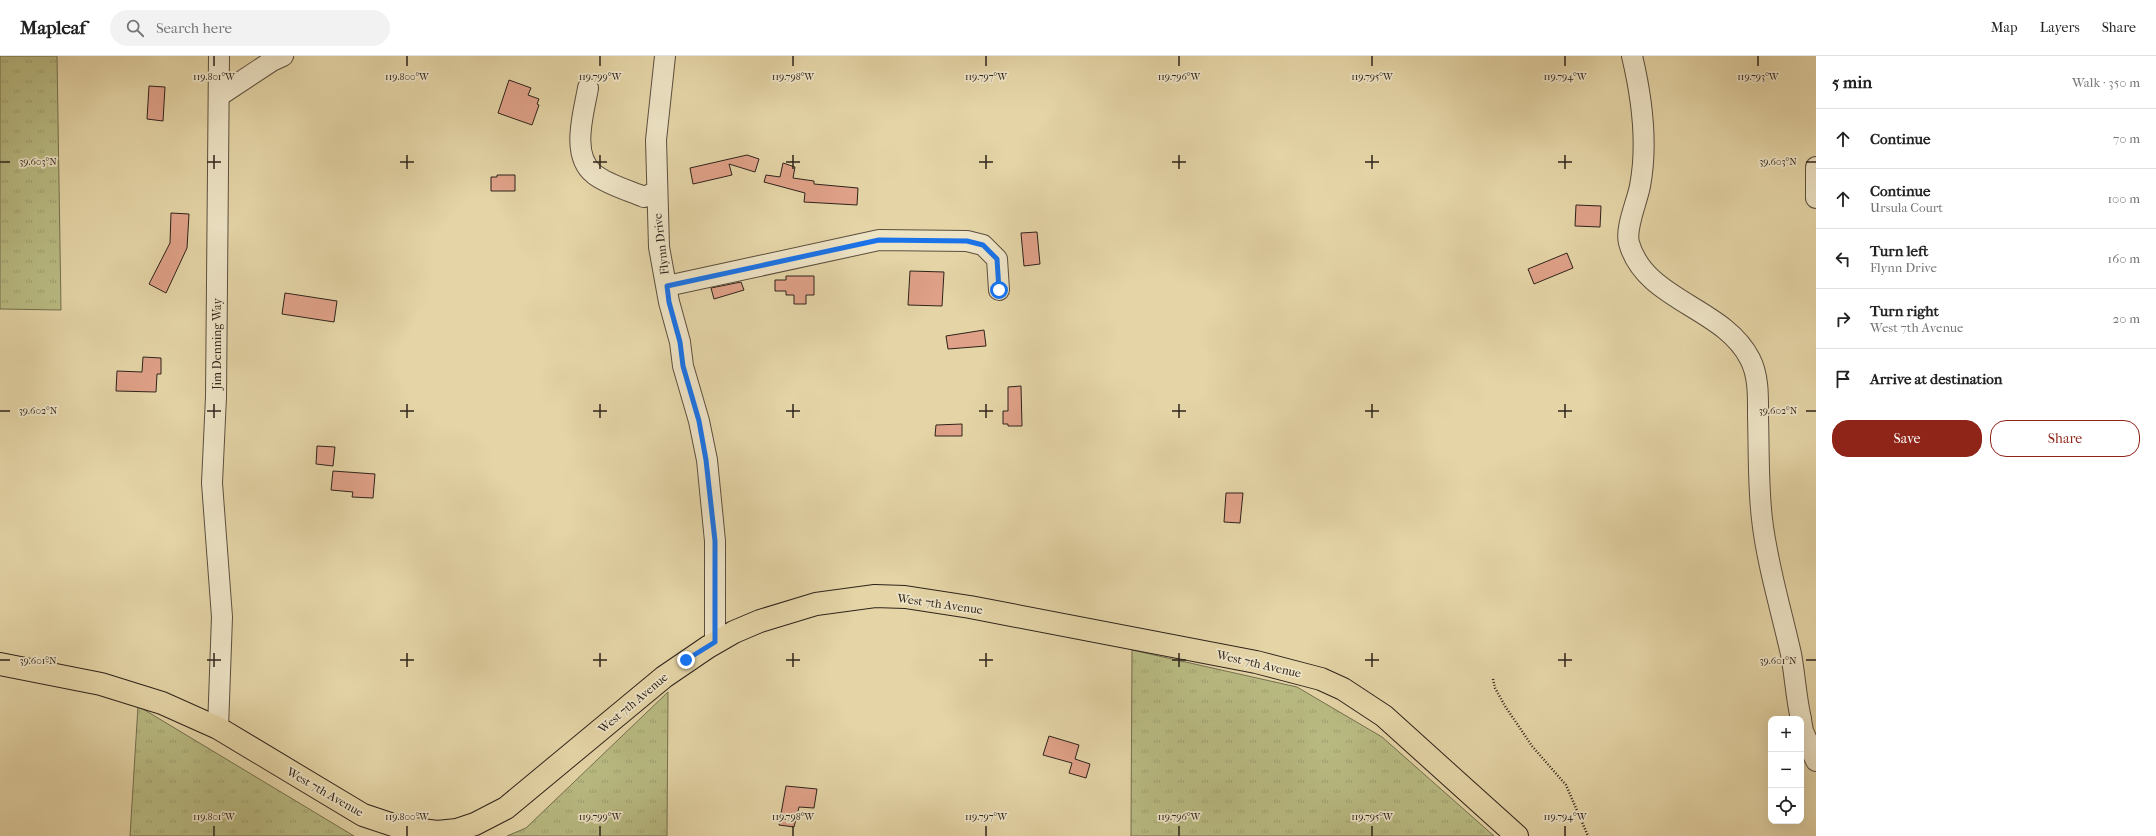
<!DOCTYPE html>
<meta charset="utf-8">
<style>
:root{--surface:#fff;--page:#f2f2f2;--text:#222;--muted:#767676;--line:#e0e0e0;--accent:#8f2418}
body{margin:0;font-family:"IM FELL French Canon",serif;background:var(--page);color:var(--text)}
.controls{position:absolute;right:12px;bottom:12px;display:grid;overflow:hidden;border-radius:8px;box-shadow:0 4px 16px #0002}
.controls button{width:36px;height:36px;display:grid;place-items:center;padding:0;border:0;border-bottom:1px solid var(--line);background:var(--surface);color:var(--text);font:20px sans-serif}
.stop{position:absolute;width:12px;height:12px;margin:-9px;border:3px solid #1a73e8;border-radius:50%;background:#fff}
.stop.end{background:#1a73e8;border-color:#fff;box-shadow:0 1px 4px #0008}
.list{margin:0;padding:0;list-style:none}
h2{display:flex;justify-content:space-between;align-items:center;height:52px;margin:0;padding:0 16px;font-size:17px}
h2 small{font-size:13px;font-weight:400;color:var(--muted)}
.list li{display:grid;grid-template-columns:26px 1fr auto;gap:12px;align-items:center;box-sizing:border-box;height:60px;padding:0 16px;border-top:1px solid var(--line)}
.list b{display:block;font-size:15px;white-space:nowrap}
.list p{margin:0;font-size:13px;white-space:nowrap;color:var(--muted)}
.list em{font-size:13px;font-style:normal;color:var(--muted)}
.actions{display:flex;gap:8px;padding:12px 16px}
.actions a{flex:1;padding:9px 0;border:1px solid var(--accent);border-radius:16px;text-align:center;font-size:14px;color:var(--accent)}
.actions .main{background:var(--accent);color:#fff}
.icon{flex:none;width:22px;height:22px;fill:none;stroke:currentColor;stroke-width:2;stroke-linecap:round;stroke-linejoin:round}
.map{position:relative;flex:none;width:1816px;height:780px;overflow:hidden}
header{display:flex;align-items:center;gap:24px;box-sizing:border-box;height:56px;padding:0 20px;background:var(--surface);border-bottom:1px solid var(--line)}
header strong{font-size:19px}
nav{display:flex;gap:22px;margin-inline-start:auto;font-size:14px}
.search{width:280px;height:36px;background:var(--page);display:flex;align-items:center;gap:10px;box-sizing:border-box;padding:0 14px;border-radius:22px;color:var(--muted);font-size:15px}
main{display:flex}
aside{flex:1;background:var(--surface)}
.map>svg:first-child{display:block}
.grass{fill:url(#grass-tufts);stroke:#746f4f}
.building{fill:#dfa188;stroke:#2e231b}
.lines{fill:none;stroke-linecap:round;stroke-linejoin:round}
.minor-casing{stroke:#5c4f3e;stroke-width:22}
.major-casing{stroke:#2e231b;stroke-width:24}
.path{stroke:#2e231b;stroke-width:2.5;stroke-dasharray:1 2;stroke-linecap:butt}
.minor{stroke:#ede3c5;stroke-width:20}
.major{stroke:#e4d4a6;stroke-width:22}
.route{stroke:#1a73e8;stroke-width:5}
.ticks{fill:none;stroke:#2e231b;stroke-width:1.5}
.labels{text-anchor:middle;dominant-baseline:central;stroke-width:3.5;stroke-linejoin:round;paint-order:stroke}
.street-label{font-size:12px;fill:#2e231b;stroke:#ede3c5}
.ticks-label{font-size:10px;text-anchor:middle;fill:#2e231b;stroke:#ede3c5;stroke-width:3.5;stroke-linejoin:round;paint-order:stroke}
</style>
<header>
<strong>Mapleaf</strong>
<div class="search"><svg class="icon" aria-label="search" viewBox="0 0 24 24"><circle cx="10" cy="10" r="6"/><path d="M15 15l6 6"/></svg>Search here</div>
<nav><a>Map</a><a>Layers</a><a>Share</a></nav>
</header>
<main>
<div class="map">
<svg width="1816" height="780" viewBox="0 0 1816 780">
<defs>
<pattern id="grass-tufts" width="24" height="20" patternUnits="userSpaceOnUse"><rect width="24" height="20" fill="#b9bb83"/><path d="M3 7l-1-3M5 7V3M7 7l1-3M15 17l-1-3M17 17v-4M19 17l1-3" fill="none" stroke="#9fa071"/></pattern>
</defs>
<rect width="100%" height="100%" fill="#e4d4a6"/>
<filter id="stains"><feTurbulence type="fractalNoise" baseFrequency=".005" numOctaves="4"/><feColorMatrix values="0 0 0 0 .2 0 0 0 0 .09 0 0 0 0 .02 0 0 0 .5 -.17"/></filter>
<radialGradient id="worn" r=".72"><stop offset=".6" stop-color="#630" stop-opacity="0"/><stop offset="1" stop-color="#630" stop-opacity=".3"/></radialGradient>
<g class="grass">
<polygon points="0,0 57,0 61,254 0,253"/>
<polygon points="1132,594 1297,631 1382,681 1494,780 1131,780"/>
<polygon points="668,636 667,780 507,780 526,772"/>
<polygon points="138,650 354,780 130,780"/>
</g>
<g class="building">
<polygon points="509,24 531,32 528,39 539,43 537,48 539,49 532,69 498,57"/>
<polygon points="149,30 165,31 163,65 147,63"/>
<polygon points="747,99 759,103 755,116 729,108 732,119 693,128 690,112"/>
<polygon points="783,107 795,111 793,122 814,125 814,128 858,132 857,149 804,146 805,137 764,126 766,119 780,121"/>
<polygon points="497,119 515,119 515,135 491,135 491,121 497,121"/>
<polygon points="1576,149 1601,150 1600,171 1575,170"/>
<polygon points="171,157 189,158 187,192 166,237 149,228 170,187"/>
<polygon points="1037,176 1040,208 1024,210 1021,177"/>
<polygon points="1567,197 1573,212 1534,228 1528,213"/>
<polygon points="910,215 944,216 942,250 908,249"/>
<polygon points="786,220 814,220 814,239 806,239 806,248 794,248 794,239 786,239 786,235 775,235 775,224 786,224"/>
<polygon points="741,226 744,234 714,243 711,232"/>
<polygon points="285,237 337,245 334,266 282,258"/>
<polygon points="984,274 986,290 948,293 946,280"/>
<polygon points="143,301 161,302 161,318 157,318 156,336 116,335 117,315 142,316"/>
<polygon points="1021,330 1022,370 1008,370 1008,368 1003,368 1003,355 1008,355 1008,331"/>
<polygon points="962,368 962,380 935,380 936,369"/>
<polygon points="317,390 335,391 333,410 316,408"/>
<polygon points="333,415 375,418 373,442 352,441 353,436 331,434"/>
<polygon points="1226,437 1243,437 1240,467 1224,466"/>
<polygon points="1049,680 1079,689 1075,703 1090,708 1086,722 1069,717 1072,707 1043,699"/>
<polygon points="786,730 817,733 814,752 799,751 794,771 779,769"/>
</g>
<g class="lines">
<defs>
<g id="minor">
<polyline points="665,0 656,84 659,191 669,246 680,286 683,310 699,365 707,404 715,485 715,586"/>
<path d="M1632,0C1642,42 1648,88 1640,130C1637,146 1625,172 1629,187C1645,245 1724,251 1750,303C1759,320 1758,342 1758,360C1759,394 1758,429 1762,463C1767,508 1781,553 1791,598C1795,619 1796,642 1801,663"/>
<path d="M588,32C584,56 570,99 594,118C606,128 630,135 644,141L656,136"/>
<polyline points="219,40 272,5 283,0"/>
<polyline points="1816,111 1816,142"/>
<polyline points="667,230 879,184 967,185 983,189 997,203 999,234"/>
<polyline points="1801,664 1803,675 1816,705"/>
<polyline points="218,672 222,561 212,427 216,341 219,0"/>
</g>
<polyline id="major" points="0,608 101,628 162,647 218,672 363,759 399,771 437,776 457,774 475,768 506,752 664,621 708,591 734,576 760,565 816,548 875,540 905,541 970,551 1256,606 1321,623 1343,633 1384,660 1517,780"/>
</defs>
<use href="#minor" class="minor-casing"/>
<use href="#major" class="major-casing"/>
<polyline class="path" points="1493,623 1495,632 1505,650 1532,690 1566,729 1588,780"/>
<use href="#minor" class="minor"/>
<use href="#major" class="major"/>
</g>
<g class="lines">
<polyline class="route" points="686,604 715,586 715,485 706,404 699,365 683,310 680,286 669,246 667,230 879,184 967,185 983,189 997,203 999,234"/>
</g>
<path class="ticks" d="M214,0V10M407,0V10M600,0V10M793,0V10M986,0V10M1179,0V10M1372,0V10M1565,0V10M1758,0V10M214,99V113M407,99V113M600,99V113M793,99V113M986,99V113M1179,99V113M1372,99V113M1565,99V113M0,106H10M207,106H221M400,106H414M593,106H607M786,106H800M979,106H993M1172,106H1186M1365,106H1379M1558,106H1572M1806,106H1816M214,348V362M407,348V362M600,348V362M793,348V362M986,348V362M1179,348V362M1372,348V362M1565,348V362M0,355H10M207,355H221M400,355H414M593,355H607M786,355H800M979,355H993M1172,355H1186M1365,355H1379M1558,355H1572M1806,355H1816M214,597V611M407,597V611M600,597V611M793,597V611M986,597V611M1179,597V611M1372,597V611M1565,597V611M0,604H10M207,604H221M400,604H414M593,604H607M786,604H800M979,604H993M1172,604H1186M1365,604H1379M1558,604H1572M1806,604H1816M214,770V780M407,770V780M600,770V780M793,770V780M986,770V780M1179,770V780M1372,770V780M1565,770V780"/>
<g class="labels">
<g class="street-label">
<text transform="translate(661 188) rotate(-97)">Flynn Drive</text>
<text transform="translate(217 288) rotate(-90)">Jim Denning Way</text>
<text transform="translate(940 548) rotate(8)">West 7th Avenue</text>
<text transform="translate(1259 608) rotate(13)">West 7th Avenue</text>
<text transform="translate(633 647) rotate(-40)">West 7th Avenue</text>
<text transform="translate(325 736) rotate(30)">West 7th Avenue</text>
</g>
</g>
<g class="ticks-label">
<text x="214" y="24">119.801°W</text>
<text x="407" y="24">119.800°W</text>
<text x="600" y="24">119.799°W</text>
<text x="793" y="24">119.798°W</text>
<text x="986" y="24">119.797°W</text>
<text x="1179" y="24">119.796°W</text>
<text x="1372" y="24">119.795°W</text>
<text x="1565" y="24">119.794°W</text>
<text x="1758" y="24">119.793°W</text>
<text x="38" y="109">39.603°N</text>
<text x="1778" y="109">39.603°N</text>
<text x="38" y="358">39.602°N</text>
<text x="1778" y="358">39.602°N</text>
<text x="38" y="608">39.601°N</text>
<text x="1778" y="608">39.601°N</text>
<text x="214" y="764">119.801°W</text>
<text x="407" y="764">119.800°W</text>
<text x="600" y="764">119.799°W</text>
<text x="793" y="764">119.798°W</text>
<text x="986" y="764">119.797°W</text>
<text x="1179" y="764">119.796°W</text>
<text x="1372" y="764">119.795°W</text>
<text x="1565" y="764">119.794°W</text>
</g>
<rect width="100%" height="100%" filter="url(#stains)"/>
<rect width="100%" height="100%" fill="url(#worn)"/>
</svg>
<div class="controls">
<button>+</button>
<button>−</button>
<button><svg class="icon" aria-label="locate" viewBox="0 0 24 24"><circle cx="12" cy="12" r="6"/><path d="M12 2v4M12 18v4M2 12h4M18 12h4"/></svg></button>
</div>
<div class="stop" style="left:999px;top:234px"></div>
<div class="stop end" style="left:686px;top:604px"></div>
</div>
<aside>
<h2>5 min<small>Walk · 350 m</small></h2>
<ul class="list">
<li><svg class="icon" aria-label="ahead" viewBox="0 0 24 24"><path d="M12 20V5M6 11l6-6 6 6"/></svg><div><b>Continue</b></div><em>70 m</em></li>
<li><svg class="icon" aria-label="ahead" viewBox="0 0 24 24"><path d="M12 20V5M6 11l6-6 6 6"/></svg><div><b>Continue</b><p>Ursula Court</p></div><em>100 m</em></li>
<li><svg class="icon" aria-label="left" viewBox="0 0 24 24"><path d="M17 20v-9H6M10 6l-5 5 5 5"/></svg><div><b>Turn left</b><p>Flynn Drive</p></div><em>160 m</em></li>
<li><svg class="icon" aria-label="right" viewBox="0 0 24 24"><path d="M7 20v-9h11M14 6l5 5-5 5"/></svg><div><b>Turn right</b><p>West 7th Avenue</p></div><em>20 m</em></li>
<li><svg class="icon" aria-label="arrive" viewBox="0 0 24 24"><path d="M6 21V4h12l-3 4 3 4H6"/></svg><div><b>Arrive at destination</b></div></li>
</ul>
<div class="actions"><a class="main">Save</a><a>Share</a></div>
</aside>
</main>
